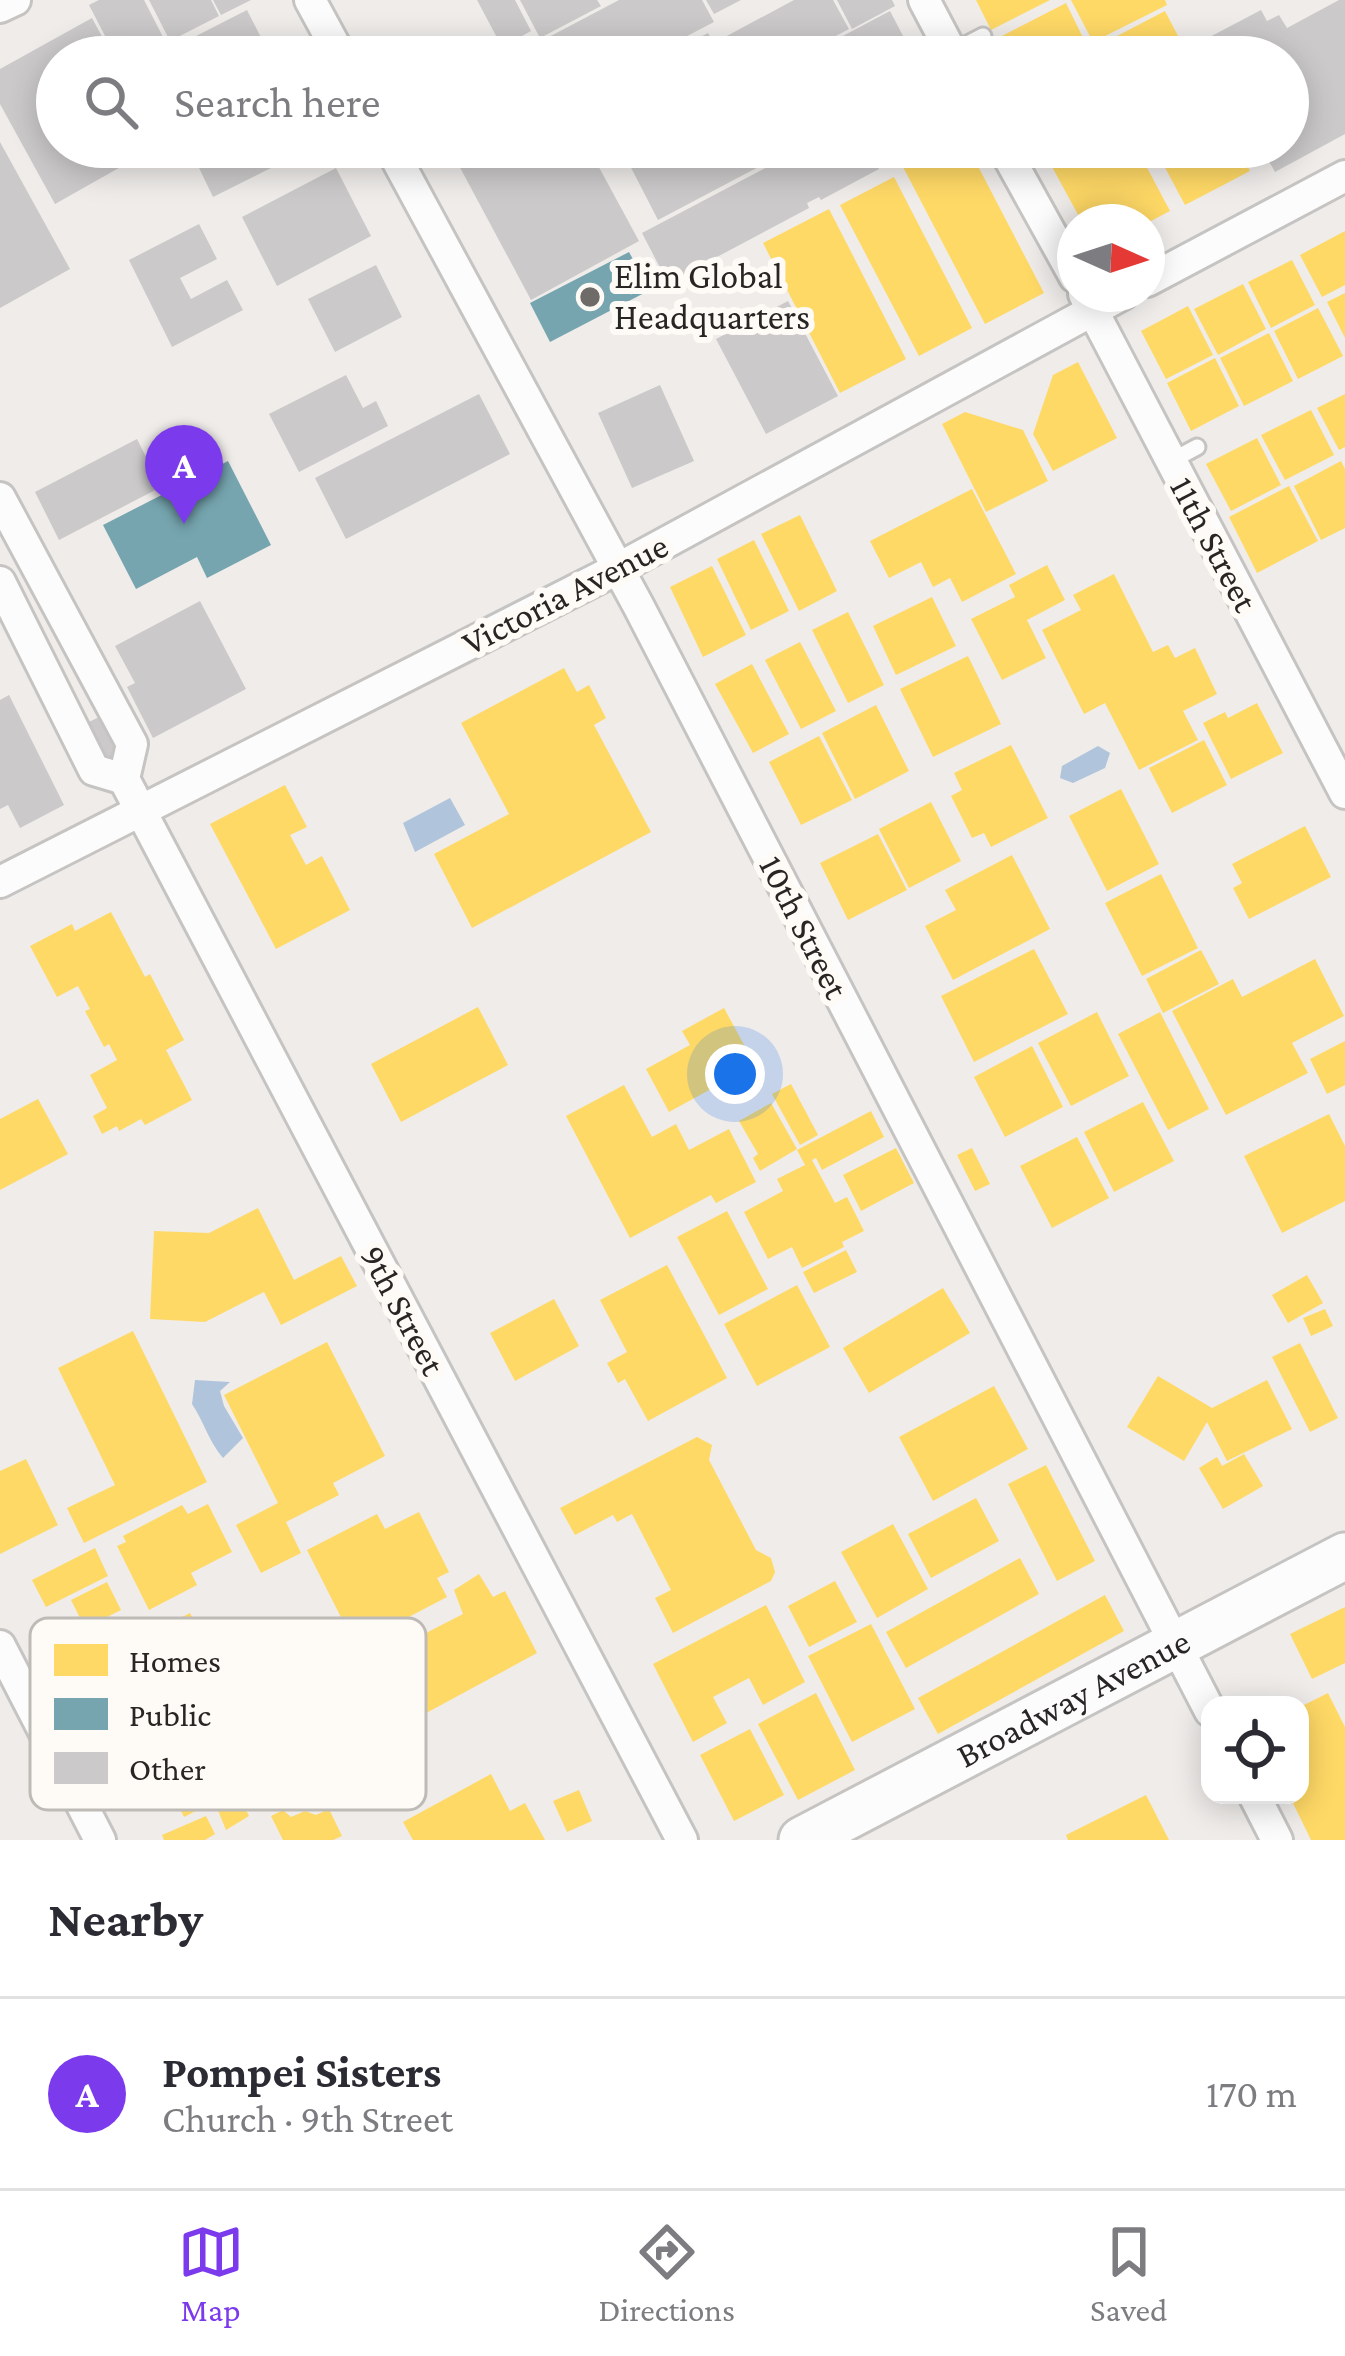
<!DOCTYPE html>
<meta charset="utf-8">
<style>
:root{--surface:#fff;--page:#f7f7f7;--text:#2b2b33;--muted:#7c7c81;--line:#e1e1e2;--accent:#7c3aed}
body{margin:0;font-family:"Crimson Pro",serif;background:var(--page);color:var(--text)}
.controls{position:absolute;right:36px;bottom:36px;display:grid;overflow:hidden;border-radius:24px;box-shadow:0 6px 30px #0003}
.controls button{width:108px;height:108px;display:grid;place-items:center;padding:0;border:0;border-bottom:3px solid var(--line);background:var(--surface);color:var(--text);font:60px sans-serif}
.compass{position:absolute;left:1057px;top:204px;width:108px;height:108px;border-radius:50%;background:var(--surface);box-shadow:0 6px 30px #0003;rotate:93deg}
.you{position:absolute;left:735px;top:1074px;width:42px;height:42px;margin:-30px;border:9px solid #fff;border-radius:50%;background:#1a73e8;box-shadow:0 0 0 18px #1a73e833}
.badge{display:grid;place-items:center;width:78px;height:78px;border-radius:50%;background:var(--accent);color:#fff;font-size:39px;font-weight:700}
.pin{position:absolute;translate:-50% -99px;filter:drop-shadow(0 3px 6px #0008)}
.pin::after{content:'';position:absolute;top:63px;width:42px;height:36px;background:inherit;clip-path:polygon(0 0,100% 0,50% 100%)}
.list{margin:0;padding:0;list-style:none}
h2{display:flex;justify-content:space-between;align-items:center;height:156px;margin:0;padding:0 48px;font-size:51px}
h2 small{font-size:39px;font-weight:400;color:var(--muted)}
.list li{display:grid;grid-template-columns:78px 1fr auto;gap:36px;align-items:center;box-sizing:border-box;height:192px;padding:0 48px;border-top:3px solid var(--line)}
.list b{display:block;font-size:45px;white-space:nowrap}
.list p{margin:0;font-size:39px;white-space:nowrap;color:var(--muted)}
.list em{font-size:39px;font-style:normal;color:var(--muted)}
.icon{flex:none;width:66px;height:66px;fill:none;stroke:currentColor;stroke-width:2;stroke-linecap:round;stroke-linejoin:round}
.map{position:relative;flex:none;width:1345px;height:1840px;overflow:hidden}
.search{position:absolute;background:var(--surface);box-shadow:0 6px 30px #0003;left:36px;right:36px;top:36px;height:132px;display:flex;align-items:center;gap:30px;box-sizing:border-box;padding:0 42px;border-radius:66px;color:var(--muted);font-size:45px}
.sheet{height:348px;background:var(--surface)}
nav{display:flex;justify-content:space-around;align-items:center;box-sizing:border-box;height:168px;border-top:3px solid var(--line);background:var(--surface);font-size:33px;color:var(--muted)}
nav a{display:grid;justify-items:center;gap:6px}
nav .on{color:var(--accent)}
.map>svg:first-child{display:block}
.water{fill:#b0c4db}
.homes{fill:#ffd966}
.public{fill:#76a5af}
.building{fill:#cbc9c9}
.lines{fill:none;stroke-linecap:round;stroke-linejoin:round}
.lane-casing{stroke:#c6c4c2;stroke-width:21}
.street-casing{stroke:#c6c4c2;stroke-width:36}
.secondary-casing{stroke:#c6c4c2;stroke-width:51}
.lane{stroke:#fdfcfc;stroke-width:15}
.street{stroke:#fdfcfc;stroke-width:30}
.secondary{stroke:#fdfcfc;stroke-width:45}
.poi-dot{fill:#6e6b69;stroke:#fefaf5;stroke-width:4.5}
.labels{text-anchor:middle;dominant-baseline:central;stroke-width:12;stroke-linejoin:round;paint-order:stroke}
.poi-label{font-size:36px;fill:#282624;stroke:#fefaf5;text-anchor:start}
.street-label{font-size:36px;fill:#282624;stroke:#fefaf5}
.key{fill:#fefaf5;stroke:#bebab6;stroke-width:3}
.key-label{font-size:33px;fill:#282624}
</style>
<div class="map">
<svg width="1345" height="1840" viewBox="0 0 1345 1840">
<rect width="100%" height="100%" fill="#efecea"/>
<g class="water">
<polygon points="1098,746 1110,753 1105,768 1073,783 1060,778 1062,766"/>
<polygon points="450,798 465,825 415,852 403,823"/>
<path d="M195,1380L230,1382L220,1391L224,1406L243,1438L223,1458C209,1442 204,1422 192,1404Z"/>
</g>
<g class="homes">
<polygon points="976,0 1050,0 991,30"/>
<polygon points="1071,0 1165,0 1167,5 1093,42"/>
<polygon points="1066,3 1086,44 1061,57 1003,57 994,40"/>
<polygon points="1165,11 1189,57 1101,57 1096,47"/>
<polygon points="936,147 968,147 1044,293 985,324 902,165"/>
<polygon points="1079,147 1136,147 1170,211 1149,222 1082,222 1050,163"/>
<polygon points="1154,147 1237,147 1250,171 1185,205"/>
<polygon points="894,177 972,328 919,356 840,205"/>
<polygon points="829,209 906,359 840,393 763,243"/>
<polygon points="1345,231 1345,285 1322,297 1300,255"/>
<polygon points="1292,260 1315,305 1271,328 1248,282"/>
<polygon points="1243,284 1266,329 1218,355 1194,309"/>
<polygon points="1345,293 1345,338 1327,302"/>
<polygon points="1188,306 1213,355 1166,379 1141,331"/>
<polygon points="1318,308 1343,356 1298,379 1274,331"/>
<polygon points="1269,333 1293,381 1244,406 1220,358"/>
<polygon points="1215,358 1239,406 1191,431 1167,383"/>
<polygon points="1078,362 1117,438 1053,471 1033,434 1053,375"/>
<polygon points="1345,394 1345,447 1339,450 1317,408"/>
<polygon points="1311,410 1334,455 1285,480 1261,435"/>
<polygon points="965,412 1023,430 1048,481 986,512 942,424"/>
<polygon points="1257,438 1281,485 1231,511 1206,464"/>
<polygon points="1341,461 1345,469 1345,528 1321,540 1294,486"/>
<polygon points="1289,486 1318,541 1257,573 1229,517"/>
<polygon points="972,489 1016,574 962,602 950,578 933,587 921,562 889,578 870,541"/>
<polygon points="800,515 837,591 799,611 761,534"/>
<polygon points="754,540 789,611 751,630 717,559"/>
<polygon points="1047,565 1065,600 1027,620 1046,658 1002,680 971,619 1015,597 1009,585"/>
<polygon points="712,566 746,635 703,657 670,587"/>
<polygon points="1114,574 1153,652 1168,645 1175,658 1195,648 1217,694 1183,711 1198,740 1139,770 1105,703 1084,714 1042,630 1081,610 1073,595"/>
<polygon points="932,597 956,646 896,675 873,626"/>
<polygon points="848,612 884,685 848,703 812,630"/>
<polygon points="800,642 836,711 801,729 765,660"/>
<polygon points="968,656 1001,724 933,757 900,689"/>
<polygon points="752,664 789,734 753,753 715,684"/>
<polygon points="564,668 577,692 589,685 606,718 594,725 651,832 472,928 434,854 509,814 461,723"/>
<polygon points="1257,703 1283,753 1231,779 1203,723 1225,712 1228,718"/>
<polygon points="876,705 909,771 855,799 822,733"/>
<polygon points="819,736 852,800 801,825 769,762"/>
<polygon points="1204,740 1227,785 1172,813 1149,768"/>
<polygon points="1011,745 1048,818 991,847 984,833 972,838 951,796 962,790 954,773"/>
<polygon points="285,785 307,827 290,835 306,865 322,856 350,910 276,949 210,824"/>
<polygon points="1121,789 1159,864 1107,891 1069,816"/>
<polygon points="931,802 961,861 909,888 879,829"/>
<polygon points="1305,826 1331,877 1249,919 1233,888 1242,883 1232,864"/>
<polygon points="878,834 907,890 848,920 820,863"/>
<polygon points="1012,855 1050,929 953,980 925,926 956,910 945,890"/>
<polygon points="1161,874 1198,948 1142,976 1105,903"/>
<polygon points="111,912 145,977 150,974 184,1040 166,1050 192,1100 145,1125 141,1119 119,1131 117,1126 102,1134 93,1116 107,1108 90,1075 117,1060 109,1044 104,1047 85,1011 90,1009 78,986 57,997 30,946 72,924 75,931"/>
<polygon points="1034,949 1068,1014 974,1062 941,996"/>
<polygon points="1201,950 1219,984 1163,1013 1146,979"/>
<polygon points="1315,959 1344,1016 1292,1043 1308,1073 1226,1115 1172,1011 1233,979 1242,997"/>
<polygon points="478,1007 508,1065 401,1122 371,1064"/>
<polygon points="724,1008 755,1065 669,1112 646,1069 690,1045 682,1031"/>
<polygon points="1097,1012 1129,1076 1071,1106 1038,1043"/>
<polygon points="1160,1012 1209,1109 1168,1130 1118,1034"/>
<polygon points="1345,1041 1345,1085 1327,1094 1310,1059"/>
<polygon points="1032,1046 1063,1107 1005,1137 974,1077"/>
<polygon points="791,1084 818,1135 800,1145 772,1094"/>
<polygon points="624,1085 652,1137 676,1124 689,1150 729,1129 756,1182 716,1203 711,1195 630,1238 566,1116"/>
<polygon points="38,1099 68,1154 0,1190 0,1119"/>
<polygon points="1143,1102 1174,1161 1114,1192 1084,1132"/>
<polygon points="771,1103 797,1149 760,1171 753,1158 758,1154 739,1121"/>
<polygon points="871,1111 884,1137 822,1170 816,1158 812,1160 835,1203 847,1197 864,1231 842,1242 844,1247 802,1268 792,1247 768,1259 744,1212 783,1191 777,1179 805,1165 797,1150"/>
<polygon points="1329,1114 1345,1146 1345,1201 1282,1233 1244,1156"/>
<polygon points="1077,1137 1109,1198 1052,1228 1020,1166"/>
<polygon points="896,1148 914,1183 861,1211 843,1175"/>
<polygon points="972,1148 990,1184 975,1191 957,1155"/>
<polygon points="258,1208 294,1280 341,1256 357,1286 281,1325 264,1292 205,1322 150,1319 154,1231 209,1233"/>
<polygon points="727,1211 768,1289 719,1315 677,1237"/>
<polygon points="846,1250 857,1272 814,1293 803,1272"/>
<polygon points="667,1265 727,1378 648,1421 625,1379 618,1383 607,1363 627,1352 600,1300"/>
<polygon points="1307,1275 1323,1303 1288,1323 1272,1295"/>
<polygon points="797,1285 830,1347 757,1386 724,1324"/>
<polygon points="943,1288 970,1333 869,1393 843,1348"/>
<polygon points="554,1299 579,1346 515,1381 490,1333"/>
<polygon points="1325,1309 1333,1326 1311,1336 1303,1318"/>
<polygon points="133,1331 207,1482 84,1543 67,1508 115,1485 58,1368"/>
<polygon points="327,1342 385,1456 333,1483 339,1495 286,1522 301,1553 261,1573 236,1525 278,1503 224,1395"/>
<polygon points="1300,1343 1338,1418 1310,1432 1272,1357"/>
<polygon points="1158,1376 1212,1408 1267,1380 1292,1429 1227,1461 1207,1422 1184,1461 1127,1427"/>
<polygon points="994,1386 1028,1449 933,1501 899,1437"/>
<polygon points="697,1437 712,1445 709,1460 756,1550 771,1558 775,1572 771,1581 673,1633 655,1598 671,1590 632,1514 617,1522 613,1515 575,1535 560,1508"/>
<polygon points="1244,1454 1263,1486 1223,1509 1199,1468 1217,1457 1222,1466"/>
<polygon points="26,1459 58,1525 0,1554 0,1471"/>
<polygon points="1046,1465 1095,1561 1057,1581 1008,1484"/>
<polygon points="976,1498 999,1541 931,1578 908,1534"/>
<polygon points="208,1504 232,1552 191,1573 197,1585 149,1610 117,1546 126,1542 123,1536 182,1505 188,1514"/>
<polygon points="419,1512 449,1572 437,1578 447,1597 355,1645 307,1550 377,1514 385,1529"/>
<polygon points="893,1524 928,1589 877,1618 841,1552"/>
<polygon points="95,1548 108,1576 46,1607 32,1580"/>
<polygon points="1020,1558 1039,1594 906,1668 886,1632"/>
<polygon points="479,1574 493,1597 505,1591 537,1653 417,1718 385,1654 463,1614 454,1590"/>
<polygon points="835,1581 857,1622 809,1647 788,1606"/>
<polygon points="107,1582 121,1610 85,1628 71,1600"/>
<polygon points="1105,1595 1124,1631 938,1734 918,1698"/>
<polygon points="766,1605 805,1682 763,1705 749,1678 713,1697 727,1723 693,1742 653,1664"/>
<polygon points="1345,1607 1345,1663 1312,1679 1290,1634"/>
<polygon points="190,1613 206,1644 239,1619 263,1662 225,1682 237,1706 141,1755 94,1662"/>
<polygon points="871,1624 915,1709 852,1742 808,1656"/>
<polygon points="816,1693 855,1770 798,1800 758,1724"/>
<polygon points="1328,1693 1345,1727 1345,1840 1311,1840 1289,1795 1300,1795 1300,1707"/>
<polygon points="249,1706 280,1768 184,1817 153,1755"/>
<polygon points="750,1729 784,1795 734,1821 700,1755"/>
<polygon points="491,1774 510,1811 525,1803 545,1840 413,1840 403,1822"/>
<polygon points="579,1790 592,1821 567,1832 553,1801"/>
<polygon points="1146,1795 1169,1840 1068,1840 1066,1835"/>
<polygon points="239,1796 249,1816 226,1830 217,1808"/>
<polygon points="329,1809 342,1836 333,1840 283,1840 271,1816 283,1810 291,1817 305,1811 316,1815"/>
<polygon points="206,1816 215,1834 205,1840 164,1840 162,1835"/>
</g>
<g class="public">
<polygon points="629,252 650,290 550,342 530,303"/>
<polygon points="228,461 271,545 207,578 197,557 136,589 103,525"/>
</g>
<g class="building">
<polygon points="99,0 144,0 165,41 134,57 116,57 89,5"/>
<polygon points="149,0 211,0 219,16 170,41"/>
<polygon points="213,0 251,0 221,15"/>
<polygon points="477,0 515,0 531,31 502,47"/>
<polygon points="520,0 597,0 601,6 540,38"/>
<polygon points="619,0 702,0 714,22 647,57 557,57 547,38"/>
<polygon points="706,0 741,0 714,14"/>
<polygon points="794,0 833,0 849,29 796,57 733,57 723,38"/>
<polygon points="837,0 892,0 895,6 852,29"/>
<polygon points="1339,0 1345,0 1345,134 1275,172 1261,147 1288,147 1288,57 1213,57 1204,40 1261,10 1267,21 1279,15 1287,28"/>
<polygon points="247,10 271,57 155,57"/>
<polygon points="890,11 914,57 827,57 822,47"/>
<polygon points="92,18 113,57 57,57 57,147 156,147 55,204 0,104 0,69"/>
<polygon points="708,33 721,57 662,57"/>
<polygon points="310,36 320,57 284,57 281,51"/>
<polygon points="0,142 70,269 0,308"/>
<polygon points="189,147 313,147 213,197"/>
<polygon points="449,147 588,147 639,241 531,300"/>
<polygon points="638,147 774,147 779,156 658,220 624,154"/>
<polygon points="805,147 868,147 879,169 821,200 819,197 807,203 809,208 668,283 642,233"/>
<polygon points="874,147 924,147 885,168"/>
<polygon points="336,168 371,236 277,286 242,217"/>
<polygon points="199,224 217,259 180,278 191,299 227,280 243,310 172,347 129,260"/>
<polygon points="376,265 402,317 335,352 308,299"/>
<polygon points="788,301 838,396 766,434 716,339"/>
<polygon points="346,375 363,408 376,401 388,426 299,472 269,414"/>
<polygon points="660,385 694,461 632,488 598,413"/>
<polygon points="479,394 510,454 346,539 315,478"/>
<polygon points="137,439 161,487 59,540 35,492"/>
<polygon points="200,601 246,689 153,738 127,687 135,683 115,646"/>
<polygon points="9,695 64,805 20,828 8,805 0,809 0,700"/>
<polygon points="99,717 124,764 112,771 87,723"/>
</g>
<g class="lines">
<defs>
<g id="lane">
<polyline points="952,52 983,36"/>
<polyline points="1011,162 1039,147"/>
<polyline points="1171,461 1197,447"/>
</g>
<g id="street">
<polyline points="310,0 341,57"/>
<polyline points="924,0 954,57"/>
<polyline points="0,7 15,0"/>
<polyline points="390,147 639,607 1210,1711"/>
<polyline points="1003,147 1075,277"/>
<polyline points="1147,281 1345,176"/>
<polyline points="1084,294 1345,793"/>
<polyline points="0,498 132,744 124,779 682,1840"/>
<polyline points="0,582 94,770 124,779"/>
<polyline points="0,882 619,568 1123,294"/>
<polyline points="0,1646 100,1840"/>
<polyline points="1254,1795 1277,1840"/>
</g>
<g id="secondary">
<path id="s1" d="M802,1840L1345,1556"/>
</g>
</defs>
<use href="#lane" class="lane-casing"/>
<use href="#street" class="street-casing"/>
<use href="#secondary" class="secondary-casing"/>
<use href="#lane" class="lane"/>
<use href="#street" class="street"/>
<use href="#secondary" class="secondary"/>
</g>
<circle class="poi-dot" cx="590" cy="297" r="12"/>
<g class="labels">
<g class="poi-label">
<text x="614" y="276">Elim Global<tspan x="614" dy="41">Headquarters</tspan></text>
</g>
<g class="street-label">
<text transform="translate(1214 544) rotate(62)">11th Street</text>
<text transform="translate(565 594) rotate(-27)">Victoria Avenue</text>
<text transform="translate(804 927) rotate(63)">10th Street</text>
<text transform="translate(403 1310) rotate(62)">9th Street</text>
<text stroke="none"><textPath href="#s1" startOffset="306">Broadway Avenue</textPath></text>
</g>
</g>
<rect x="30" y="1618" width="396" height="192" rx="18" class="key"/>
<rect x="54" y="1644" width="54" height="32" fill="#ffd966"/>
<rect x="54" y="1698" width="54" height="32" fill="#76a5af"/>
<rect x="54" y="1752" width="54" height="32" fill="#cbc9c9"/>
<g class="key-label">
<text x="129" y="1672">Homes</text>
<text x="129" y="1726">Public</text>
<text x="129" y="1780">Other</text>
</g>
</svg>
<div class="controls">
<button><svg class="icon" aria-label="locate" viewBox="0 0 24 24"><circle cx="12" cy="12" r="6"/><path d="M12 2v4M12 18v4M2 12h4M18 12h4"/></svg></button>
</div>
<svg class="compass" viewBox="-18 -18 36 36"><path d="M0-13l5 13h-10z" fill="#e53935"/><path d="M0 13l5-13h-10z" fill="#7c7c81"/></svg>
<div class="you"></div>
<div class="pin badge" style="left:184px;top:524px">A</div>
<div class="search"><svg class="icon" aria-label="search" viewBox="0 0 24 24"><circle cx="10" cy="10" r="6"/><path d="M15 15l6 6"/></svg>Search here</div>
</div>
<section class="sheet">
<h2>Nearby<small></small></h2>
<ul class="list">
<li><span class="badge">A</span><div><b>Pompei Sisters</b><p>Church · 9th Street</p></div><em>170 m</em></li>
</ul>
</section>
<nav>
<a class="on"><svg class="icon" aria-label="map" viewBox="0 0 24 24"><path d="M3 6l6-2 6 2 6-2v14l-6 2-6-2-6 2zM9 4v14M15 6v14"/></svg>Map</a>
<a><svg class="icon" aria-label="directions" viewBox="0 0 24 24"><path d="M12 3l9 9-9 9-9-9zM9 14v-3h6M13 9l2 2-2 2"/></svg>Directions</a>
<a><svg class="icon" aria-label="saved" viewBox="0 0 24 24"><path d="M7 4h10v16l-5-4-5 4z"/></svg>Saved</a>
</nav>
